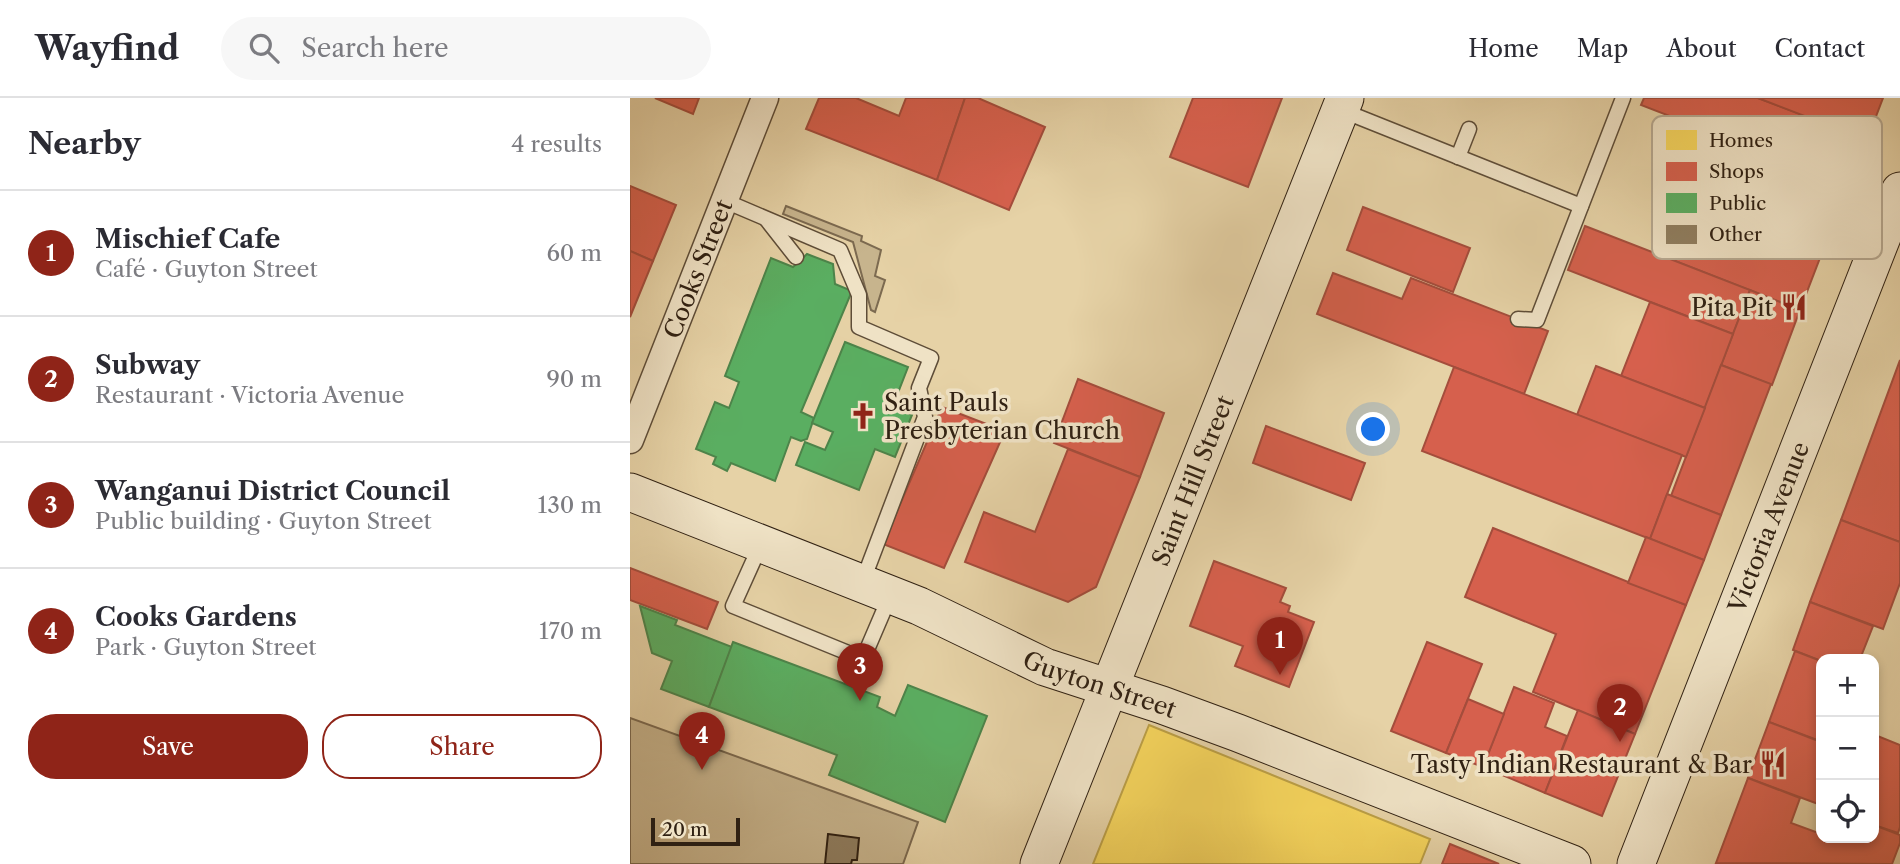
<!DOCTYPE html>
<meta charset="utf-8">
<style>
:root{--surface:#fff;--page:#f7f7f7;--text:#2b2b33;--muted:#7c7c81;--line:#e1e1e2;--accent:#8f2418}
body{margin:0;font-family:"Libre Caslon Text",serif;background:var(--page);color:var(--text)}
.controls{position:absolute;right:21px;bottom:21px;display:grid;overflow:hidden;border-radius:14px;box-shadow:0 4px 10px #0003}
.controls button{width:63px;height:63px;display:grid;place-items:center;padding:0;border:0;border-bottom:2px solid var(--line);background:var(--surface);color:var(--text);font:35px sans-serif}
.scale{position:absolute;left:21px;bottom:18px;width:89px;box-sizing:border-box;padding-left:7px;border:4px solid #302113;border-top:0;font-size:19px;line-height:24px;white-space:nowrap;color:#302113;-webkit-text-stroke:5px #efe2c5;paint-order:stroke}
.you{position:absolute;left:744px;top:332px;width:24px;height:24px;margin:-18px;border:5px solid #fff;border-radius:50%;background:#1a73e8;box-shadow:0 0 0 10px #1a73e833}
.badge{display:grid;place-items:center;width:46px;height:46px;border-radius:50%;background:var(--accent);color:#fff;font-size:23px;font-weight:700}
.pin{position:absolute;translate:-50% -58px;filter:drop-shadow(0 2px 4px #0008)}
.pin::after{content:'';position:absolute;top:37px;width:24px;height:21px;background:inherit;clip-path:polygon(0 0,100% 0,50% 100%)}
.list{margin:0;padding:0;list-style:none}
h2{display:flex;justify-content:space-between;align-items:center;height:91px;margin:0;padding:0 28px;font-size:30px}
h2 small{font-size:23px;font-weight:400;color:var(--muted)}
.list li{display:grid;grid-template-columns:46px 1fr auto;gap:21px;align-items:center;box-sizing:border-box;height:126px;padding:0 28px;border-top:2px solid var(--line)}
.list b{display:block;font-size:26px;white-space:nowrap}
.list p{margin:0;font-size:23px;white-space:nowrap;color:var(--muted)}
.list em{font-size:23px;font-style:normal;color:var(--muted)}
.actions{display:flex;gap:14px;padding:21px 28px}
.actions a{flex:1;padding:16px 0;border:2px solid var(--accent);border-radius:28px;text-align:center;font-size:24px;color:var(--accent)}
.actions .main{background:var(--accent);color:#fff}
.icon{flex:none;width:38px;height:38px;fill:none;stroke:currentColor;stroke-width:2;stroke-linecap:round;stroke-linejoin:round}
.map{position:relative;flex:none;width:1270px;height:766px;overflow:hidden}
header{display:flex;align-items:center;gap:42px;box-sizing:border-box;height:98px;padding:0 35px;background:var(--surface);border-bottom:2px solid var(--line)}
header strong{font-size:33px}
nav{display:flex;gap:38px;margin-inline-start:auto;font-size:24px}
.search{width:490px;height:63px;background:var(--page);display:flex;align-items:center;gap:18px;box-sizing:border-box;padding:0 24px;border-radius:38px;color:var(--muted);font-size:26px}
main{display:flex}
aside{flex:1;background:var(--surface)}
.map>svg:first-child{display:block}
.green{fill:#c7b48d;stroke:#7c6a50;stroke-width:2}
.homes{fill:#f6d55c;stroke:#bb9f46;stroke-width:2}
.shops{fill:#d6604d;stroke:#a44d3c;stroke-width:2}
.public{fill:#5aae61;stroke:#4d844a;stroke-width:2}
.building{fill:#8f7d5f;stroke:#302113;stroke-width:2}
.lines{fill:none;stroke-linecap:round;stroke-linejoin:round}
.lane-casing{stroke:#5e4d38;stroke-width:17}
.street-casing{stroke:#5e4d38;stroke-width:29}
.secondary-casing{stroke:#302113;stroke-width:39}
.lane{stroke:#efe2c5;stroke-width:14}
.street{stroke:#efe2c5;stroke-width:26}
.secondary{stroke:#efe2c5;stroke-width:37}
.labels{text-anchor:middle;dominant-baseline:central;stroke-width:7;stroke-linejoin:round;paint-order:stroke}
.street-label{font-size:24px;fill:#302113;stroke:#efe2c5}
.poi-label{font-size:24px;fill:#302113;stroke:#efe2c5;text-anchor:end}
.key{fill:#efe2c5;stroke:#b6a890;stroke-width:2}
.key-label{font-size:19px;fill:#302113}
</style>
<header>
<strong>Wayfind</strong>
<div class="search"><svg class="icon" aria-label="search" viewBox="0 0 24 24"><circle cx="10" cy="10" r="6"/><path d="M15 15l6 6"/></svg>Search here</div>
<nav><a>Home</a><a>Map</a><a>About</a><a>Contact</a></nav>
</header>
<main>
<aside>
<h2>Nearby<small>4 results</small></h2>
<ul class="list">
<li><span class="badge">1</span><div><b>Mischief Cafe</b><p>Café · Guyton Street</p></div><em>60 m</em></li>
<li><span class="badge">2</span><div><b>Subway</b><p>Restaurant · Victoria Avenue</p></div><em>90 m</em></li>
<li><span class="badge">3</span><div><b>Wanganui District Council</b><p>Public building · Guyton Street</p></div><em>130 m</em></li>
<li><span class="badge">4</span><div><b>Cooks Gardens</b><p>Park · Guyton Street</p></div><em>170 m</em></li>
</ul>
<div class="actions"><a class="main">Save</a><a>Share</a></div>
</aside>
<div class="map">
<svg width="1270" height="766" viewBox="0 0 1270 766">
<rect width="100%" height="100%" fill="#e6d2a6"/>
<filter id="stains"><feTurbulence type="fractalNoise" baseFrequency=".00286" numOctaves="4"/><feColorMatrix values="0 0 0 0 .2 0 0 0 0 .09 0 0 0 0 .02 0 0 0 .5 -.17"/></filter>
<radialGradient id="worn" r=".72"><stop offset=".6" stop-color="#630" stop-opacity="0"/><stop offset="1" stop-color="#630" stop-opacity=".3"/></radialGradient>
<g class="green">
<polygon points="156,108 232,138 231,143 251,152 245,178 255,182 245,214 241,212 223,144 153,116"/>
<polygon points="0,620 288,724 273,766 0,766"/>
</g>
<polygon class="homes" points="519,627 800,741 790,766 463,766"/>
<g class="shops">
<polygon points="25,0 69,0 63,16"/>
<polygon points="189,0 226,0 269,18 276,0 335,0 307,82 176,31"/>
<polygon points="335,0 348,0 415,29 379,112 307,82"/>
<polygon points="563,0 652,0 618,89 540,59"/>
<polygon points="1014,0 1128,0 1236,41 1218,87 1011,7"/>
<polygon points="1128,0 1253,0 1237,42"/>
<polygon points="1093,39 1218,87 1170,212 1045,163"/>
<polygon points="0,88 46,107 23,163 0,153"/>
<polygon points="733,109 840,150 823,194 717,152"/>
<polygon points="955,128 1120,192 1103,236 938,172"/>
<polygon points="0,153 23,163 0,219"/>
<polygon points="703,175 772,201 781,180 918,233 894,296 687,216"/>
<polygon points="1120,192 1170,212 1142,287 1091,267"/>
<polygon points="1020,204 1103,236 1075,310 991,278"/>
<polygon points="1270,262 1270,444 1211,422"/>
<polygon points="1091,267 1141,286 1091,417 1041,398"/>
<polygon points="966,268 1075,310 1056,359 947,317"/>
<polygon points="824,269 1052,357 1020,441 792,353"/>
<polygon points="448,281 534,315 510,379 424,345"/>
<polygon points="312,309 375,333 314,470 253,446"/>
<polygon points="636,328 735,365 721,402 623,365"/>
<polygon points="438,351 510,379 466,489 438,504 335,464 354,414 405,434"/>
<polygon points="1037,396 1091,417 1074,462 1020,441"/>
<polygon points="1211,422 1270,444 1270,485 1253,531 1180,504"/>
<polygon points="863,430 1056,507 1005,636 903,594 926,536 835,499"/>
<polygon points="1016,439 1074,462 1056,507 998,485"/>
<polygon points="584,463 656,490 650,504 660,508 658,514 684,524 659,589 605,568 613,548 560,528"/>
<polygon points="0,470 88,504 77,531 0,502"/>
<polygon points="1180,504 1243,528 1230,561 1191,563 1163,552"/>
<polygon points="797,544 852,566 816,655 761,633"/>
<polygon points="1165,553 1191,563 1190,643 1139,624"/>
<polygon points="884,589 924,605 915,629 937,638 915,695 853,669"/>
<polygon points="838,601 874,616 853,669 816,655"/>
<polygon points="948,612 1005,636 972,718 915,695"/>
<polygon points="1139,624 1191,644 1191,707 1118,680"/>
<polygon points="1245,637 1270,647 1270,729 1268,735 1244,727"/>
<polygon points="1118,680 1170,700 1161,725 1191,736 1191,740 1209,743 1210,740 1244,740 1244,727 1270,737 1270,745 1262,766 1086,765"/>
<polygon points="820,746 869,766 812,766"/>
</g>
<g class="public">
<polygon points="177,156 203,166 205,186 222,193 171,314 184,320 177,341 171,343 161,339 145,383 101,365 97,373 83,366 86,359 66,351 85,304 99,310 109,284 95,278 141,160 163,169"/>
<polygon points="215,244 278,269 266,300 274,303 271,312 282,317 265,359 245,351 229,392 166,367 175,344 195,352 203,334 182,325"/>
<polygon points="10,508 47,522 45,527 102,549 79,609 31,591 42,563 22,555"/>
<polygon points="103,544 250,599 247,609 265,618 278,587 357,618 315,724 199,677 207,657 79,609"/>
</g>
<polygon class="building" points="198,736 229,740 227,762 222,762 221,766 195,766"/>
<g class="lines">
<defs>
<g id="lane">
<polyline points="711,12 951,108"/>
<polyline points="828,59 839,31"/>
<polyline points="95,103 210,152 229,197 229,229 301,260 289,290 295,319 232,485"/>
<polyline points="137,122 166,159"/>
<polyline points="888,221 907,222 993,0"/>
<polyline points="131,446 103,508 233,561 260,498"/>
</g>
<g id="street">
<path id="s1" d="M0,342L135,0"/>
</g>
<g id="secondary">
<path id="s2" d="M0,394L289,508L415,569L532,607L608,635L942,766"/>
<path id="s3" d="M409,766L715,0"/>
<path id="s4" d="M1006,766L1270,93"/>
</g>
</defs>
<use href="#lane" class="lane-casing"/>
<use href="#street" class="street-casing"/>
<use href="#secondary" class="secondary-casing"/>
<use href="#lane" class="lane"/>
<use href="#street" class="street"/>
<use href="#secondary" class="secondary"/>
</g>
<defs>
<symbol id="restaurant-bare" viewBox="-9 -9 18 18"><path d="M-5-6h1v4h1v-4h1v4h1v-4h1v5L-1.5 .5V6h-2V.5L-5-1ZM5-6V6H3V1.5H1.5Q1.5-4 5-6Z" fill="#8f2418" stroke="#efe2c5" stroke-width="2.5" paint-order="stroke"/></symbol>
<symbol id="church-bare" viewBox="-9 -9 18 18"><path d="M-1.2-6h2.4v3.5h3.3v2.4h-3.3V6h-2.4V-.1h-3.3v-2.4h3.3Z" fill="#8f2418" stroke="#efe2c5" stroke-width="2.5" paint-order="stroke"/></symbol>
</defs>
<g fill-rule="evenodd">
<use href="#restaurant-bare" x="1145" y="190" width="38" height="38"/>
<use href="#church-bare" x="214" y="299" width="38" height="38"/>
<use href="#restaurant-bare" x="1124" y="647" width="38" height="38"/>
</g>
<g class="labels">
<g class="street-label">
<text stroke="none"><textPath href="#s1" startOffset="184">Cooks Street</textPath></text>
<text stroke="none"><textPath href="#s3" startOffset="413">Saint Hill Street</textPath></text>
<text stroke="none"><textPath href="#s4" startOffset="362">Victoria Avenue</textPath></text>
<text stroke="none"><textPath href="#s2" startOffset="508">Guyton Street</textPath></text>
</g>
<g class="poi-label">
<text x="1143" y="209">Pita Pit</text>
<text x="254" y="304" text-anchor="start">Saint Pauls<tspan x="254" dy="28">Presbyterian Church</tspan></text>
<text x="1122" y="666">Tasty Indian Restaurant &amp; Bar</text>
</g>
</g>
<rect x="1022" y="18" width="230" height="143" rx="10" class="key"/>
<rect x="1036" y="32" width="31" height="20" fill="#f6d55c"/>
<rect x="1036" y="64" width="31" height="19" fill="#d6604d"/>
<rect x="1036" y="95" width="31" height="20" fill="#5aae61"/>
<rect x="1036" y="127" width="31" height="19" fill="#8f7d5f"/>
<g class="key-label">
<text x="1079" y="49">Homes</text>
<text x="1079" y="80">Shops</text>
<text x="1079" y="112">Public</text>
<text x="1079" y="143">Other</text>
</g>
<rect width="100%" height="100%" filter="url(#stains)"/>
<rect width="100%" height="100%" fill="url(#worn)"/>
</svg>
<div class="controls">
<button>+</button>
<button>−</button>
<button><svg class="icon" aria-label="locate" viewBox="0 0 24 24"><circle cx="12" cy="12" r="6"/><path d="M12 2v4M12 18v4M2 12h4M18 12h4"/></svg></button>
</div>
<div class="scale">20 m</div>
<div class="you"></div>
<div class="pin badge" style="left:650px;top:577px">1</div>
<div class="pin badge" style="left:990px;top:644px">2</div>
<div class="pin badge" style="left:230px;top:603px">3</div>
<div class="pin badge" style="left:72px;top:672px">4</div>
</div>
</main>
